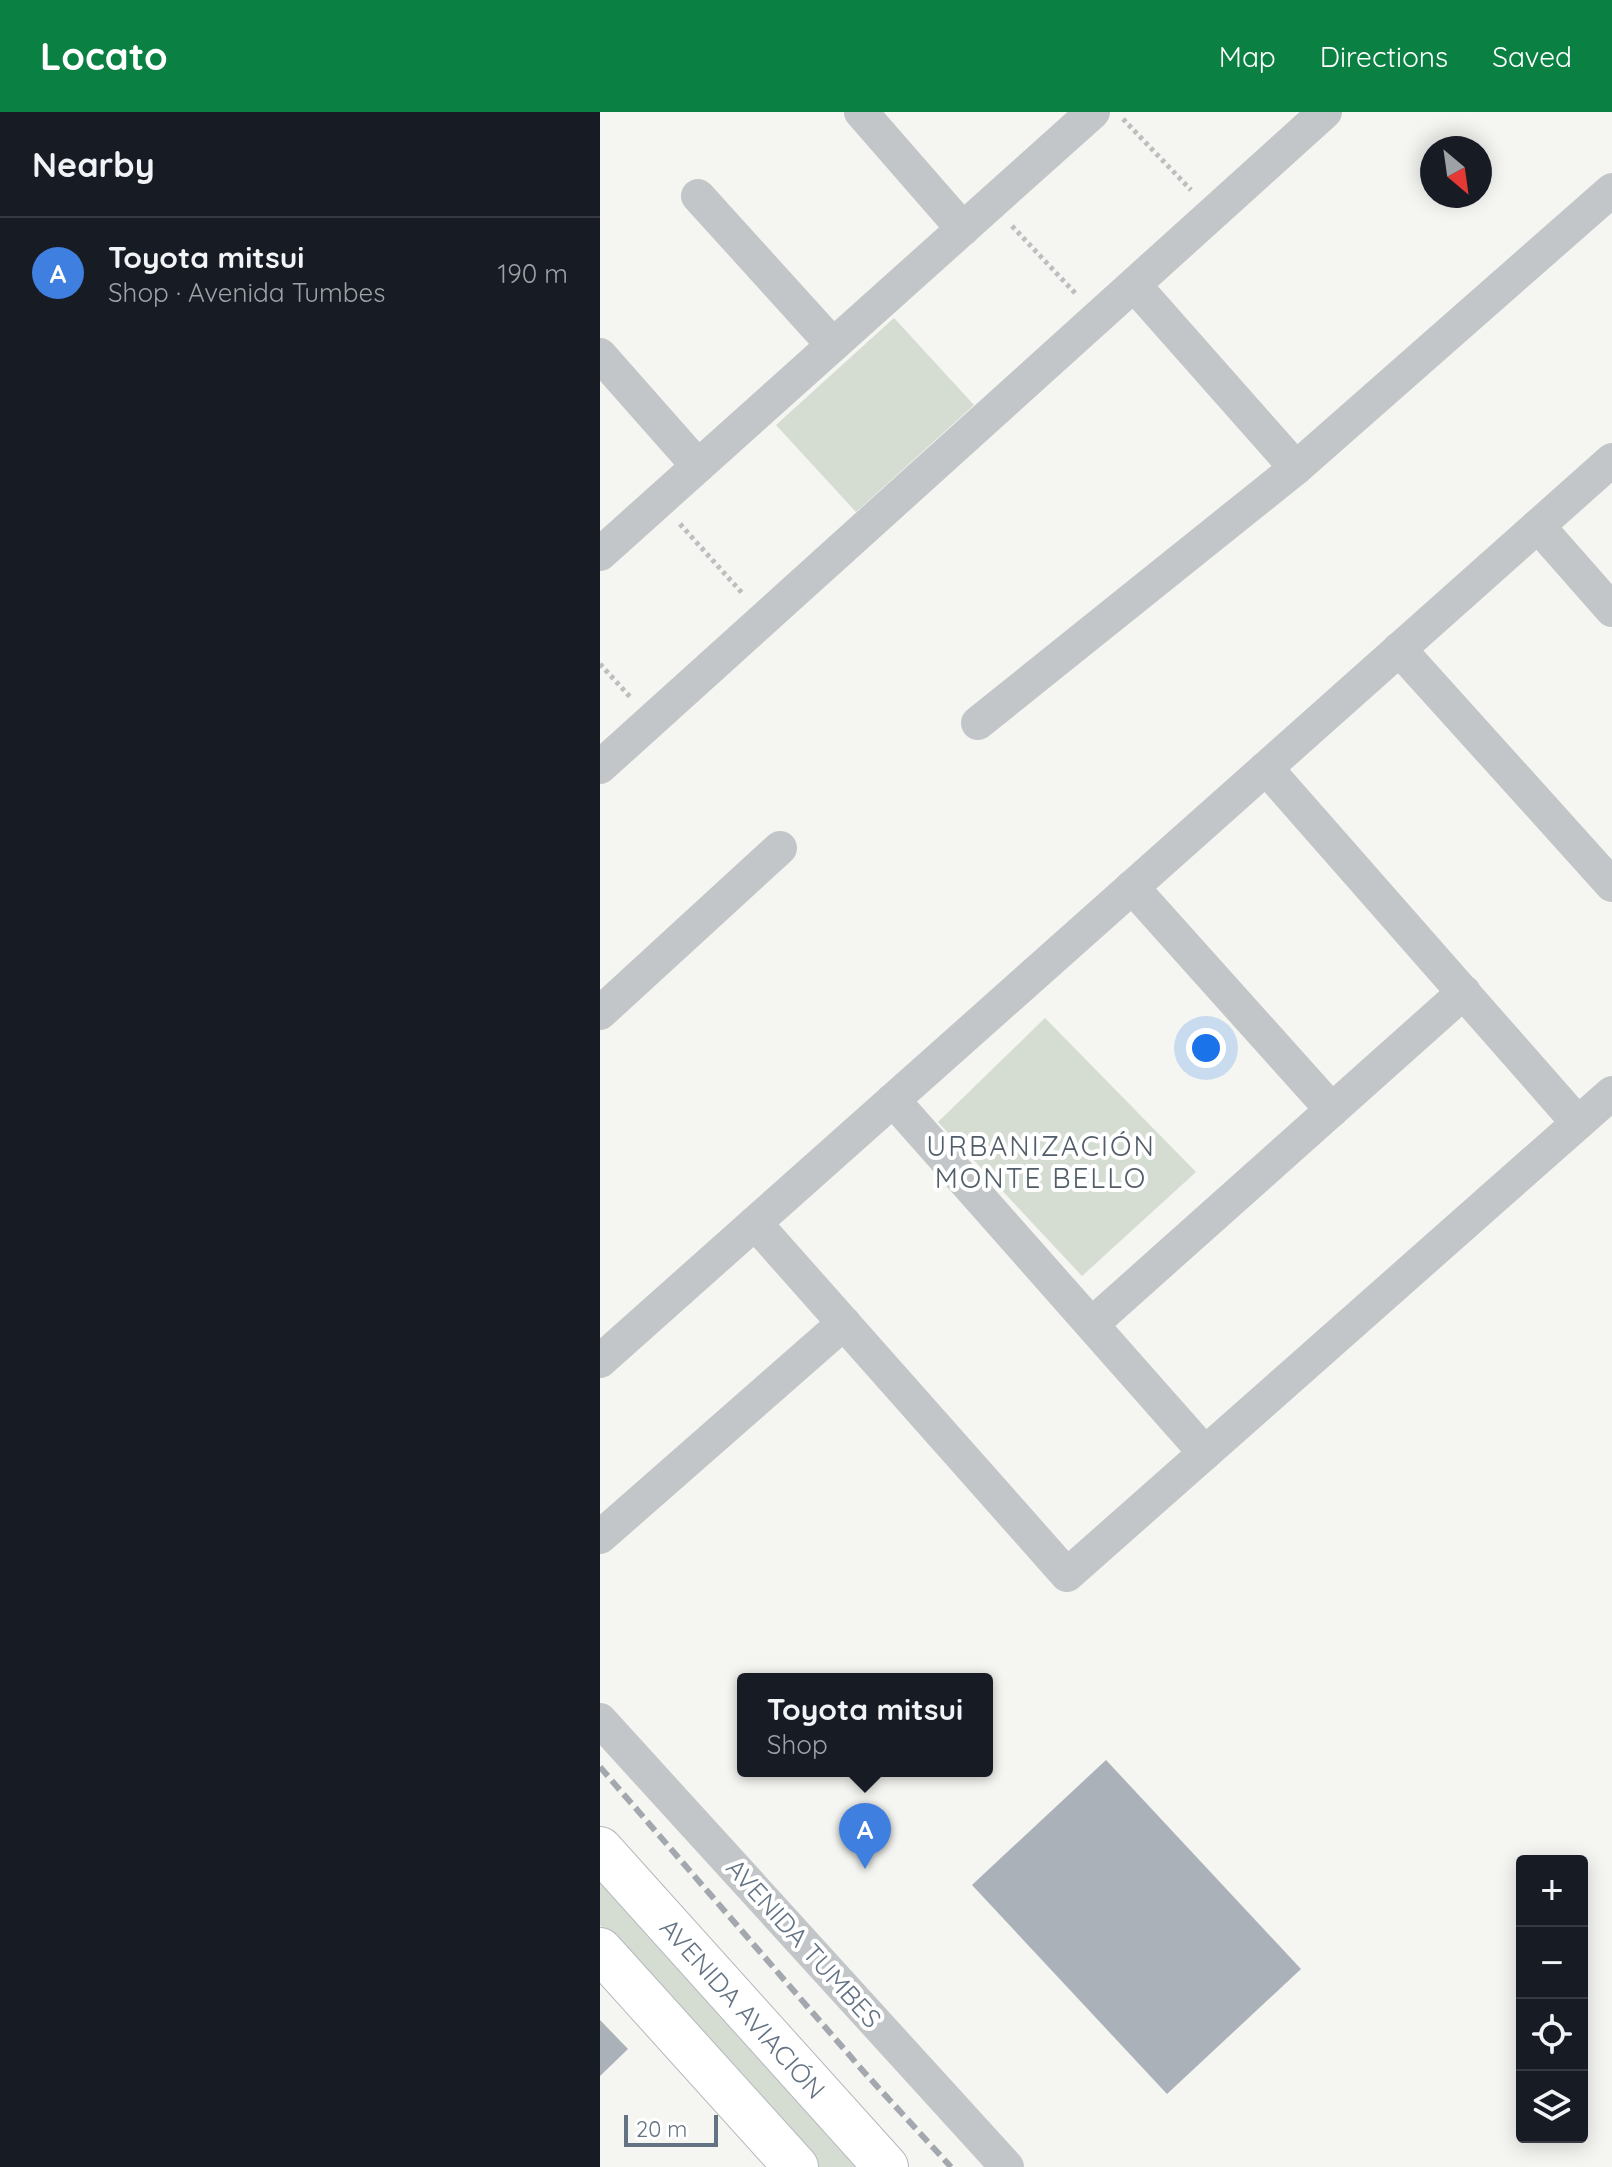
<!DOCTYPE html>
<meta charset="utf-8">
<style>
:root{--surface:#171b24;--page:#242831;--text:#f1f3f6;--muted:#9ea1a6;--line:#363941;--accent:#0b8043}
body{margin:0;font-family:Quicksand,sans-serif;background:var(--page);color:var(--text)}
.controls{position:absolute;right:24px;bottom:24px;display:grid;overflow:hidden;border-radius:8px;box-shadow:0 4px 20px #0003}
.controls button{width:72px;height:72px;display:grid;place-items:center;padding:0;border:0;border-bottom:2px solid var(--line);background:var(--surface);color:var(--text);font:40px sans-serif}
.compass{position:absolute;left:820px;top:24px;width:72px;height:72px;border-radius:50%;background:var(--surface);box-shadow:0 4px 20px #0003;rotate:151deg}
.scale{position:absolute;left:24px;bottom:20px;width:94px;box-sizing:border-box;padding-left:8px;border:4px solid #637383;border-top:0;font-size:22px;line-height:28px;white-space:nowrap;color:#637383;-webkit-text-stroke:6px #fff;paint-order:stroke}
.you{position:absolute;left:606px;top:936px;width:28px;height:28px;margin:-20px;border:6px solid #fff;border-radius:50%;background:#1a73e8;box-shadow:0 0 0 12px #1a73e833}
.badge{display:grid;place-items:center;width:52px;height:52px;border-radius:50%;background:var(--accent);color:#fff;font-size:26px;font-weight:700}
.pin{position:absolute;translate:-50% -66px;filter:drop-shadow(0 2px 4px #0008)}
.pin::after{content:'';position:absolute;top:42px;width:28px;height:24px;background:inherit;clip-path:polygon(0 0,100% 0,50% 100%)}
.popup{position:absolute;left:137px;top:1561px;width:256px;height:104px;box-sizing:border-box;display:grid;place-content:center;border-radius:8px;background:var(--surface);filter:drop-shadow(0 2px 6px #0005);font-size:26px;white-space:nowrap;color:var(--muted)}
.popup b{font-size:30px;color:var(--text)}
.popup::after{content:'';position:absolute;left:50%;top:100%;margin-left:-16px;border:16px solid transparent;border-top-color:var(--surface)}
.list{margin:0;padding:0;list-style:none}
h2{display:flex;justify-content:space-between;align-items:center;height:104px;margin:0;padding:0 32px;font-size:34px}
h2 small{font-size:26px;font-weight:400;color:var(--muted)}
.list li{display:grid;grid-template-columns:52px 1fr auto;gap:24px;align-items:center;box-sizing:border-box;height:112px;padding:0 32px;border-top:2px solid var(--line)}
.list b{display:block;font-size:30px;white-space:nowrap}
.list p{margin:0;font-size:26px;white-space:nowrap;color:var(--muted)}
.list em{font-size:26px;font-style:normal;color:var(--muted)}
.icon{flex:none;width:44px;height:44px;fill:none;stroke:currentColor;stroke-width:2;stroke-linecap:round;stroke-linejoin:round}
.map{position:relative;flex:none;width:1012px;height:2055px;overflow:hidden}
header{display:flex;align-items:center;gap:48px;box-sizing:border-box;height:112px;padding:0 40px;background:var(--accent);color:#fff}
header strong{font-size:38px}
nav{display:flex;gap:44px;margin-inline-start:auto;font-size:28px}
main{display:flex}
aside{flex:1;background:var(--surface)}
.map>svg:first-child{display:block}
.green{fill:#d5dcd2}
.building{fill:#aab1b8}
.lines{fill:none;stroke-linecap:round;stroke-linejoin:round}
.primary-casing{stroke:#b5b9bd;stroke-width:46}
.path{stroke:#bcbec0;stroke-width:5;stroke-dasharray:4 4;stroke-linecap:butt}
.street{stroke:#c2c6c9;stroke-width:34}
.primary{stroke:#fff;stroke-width:44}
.rail{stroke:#a2a8ae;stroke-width:6;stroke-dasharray:12 6;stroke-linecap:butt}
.labels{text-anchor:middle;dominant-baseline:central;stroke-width:8;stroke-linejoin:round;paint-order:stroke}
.street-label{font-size:26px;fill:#637383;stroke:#fff}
.neighbourhood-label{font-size:28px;letter-spacing:2px;fill:#515d68;stroke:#fff}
</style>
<header>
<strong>Locato</strong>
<nav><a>Map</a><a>Directions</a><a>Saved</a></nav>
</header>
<main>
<aside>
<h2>Nearby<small></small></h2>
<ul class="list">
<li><span class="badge" style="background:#3f7fe0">A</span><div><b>Toyota mitsui</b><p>Shop · Avenida Tumbes</p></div><em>190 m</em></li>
</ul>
</aside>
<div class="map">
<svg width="1012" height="2055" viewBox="0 0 1012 2055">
<rect width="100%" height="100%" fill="#f5f5f1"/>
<g class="green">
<polygon points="294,206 374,293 256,400 176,313"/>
<polygon points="445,906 596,1060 482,1164 338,1010"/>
<polygon points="0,1770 258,2055 218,2055 0,1813"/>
</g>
<g class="building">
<polygon points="506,1648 701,1857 567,1982 372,1773"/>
<polygon points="0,1908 28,1937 0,1964"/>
</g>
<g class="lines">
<defs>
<g id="primary">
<path id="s1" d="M0,1737L286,2055"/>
<polyline points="0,1838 196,2055"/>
</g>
</defs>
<use href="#primary" class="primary-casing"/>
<g class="path">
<polyline points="523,7 591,78"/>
<polyline points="412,114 476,182"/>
<polyline points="80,412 143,482"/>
<polyline points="0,552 32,587"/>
</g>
<g class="street">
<polyline points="261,0 363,117"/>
<polyline points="98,84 233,233"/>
<polyline points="535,174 696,356"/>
<polyline points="0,243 98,354"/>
<polyline points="938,414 1012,498"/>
<polyline points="0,442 493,0"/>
<polyline points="799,537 1012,773"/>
<polyline points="378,611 696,356 1012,78"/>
<polyline points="0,655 725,0"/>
<polyline points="666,656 978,1011"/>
<polyline points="532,775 732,998"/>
<polyline points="0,901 180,736"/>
<polyline points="293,988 605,1341"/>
<polyline points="155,1111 467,1463 1012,981"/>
<polyline points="492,1212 864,880"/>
<polyline points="0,1249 1012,348"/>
<polyline points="0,1425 244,1211"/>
<polyline points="0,1608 407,2055"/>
</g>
<use href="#primary" class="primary"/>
<polyline class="rail" points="0,1655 264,1960 351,2055"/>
</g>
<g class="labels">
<g class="street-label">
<text transform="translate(204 1831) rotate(48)">AVENIDA TUMBES</text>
<text stroke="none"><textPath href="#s1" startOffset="214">AVENIDA AVIACIÓN</textPath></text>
</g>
<g class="neighbourhood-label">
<text x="441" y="1033">URBANIZACIÓN<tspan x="441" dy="32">MONTE BELLO</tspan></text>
</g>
</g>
</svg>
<div class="controls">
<button>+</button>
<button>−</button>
<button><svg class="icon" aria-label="locate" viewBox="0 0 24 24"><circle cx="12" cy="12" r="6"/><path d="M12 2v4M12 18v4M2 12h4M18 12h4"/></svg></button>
<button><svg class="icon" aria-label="layers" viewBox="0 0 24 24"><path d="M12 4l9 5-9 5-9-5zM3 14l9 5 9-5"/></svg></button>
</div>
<svg class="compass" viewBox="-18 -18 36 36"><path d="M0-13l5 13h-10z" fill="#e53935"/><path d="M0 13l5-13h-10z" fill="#9ea1a6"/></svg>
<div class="scale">20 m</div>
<div class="you"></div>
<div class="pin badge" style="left:265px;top:1757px;background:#3f7fe0">A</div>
<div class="popup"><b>Toyota mitsui</b>Shop</div>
</div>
</main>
